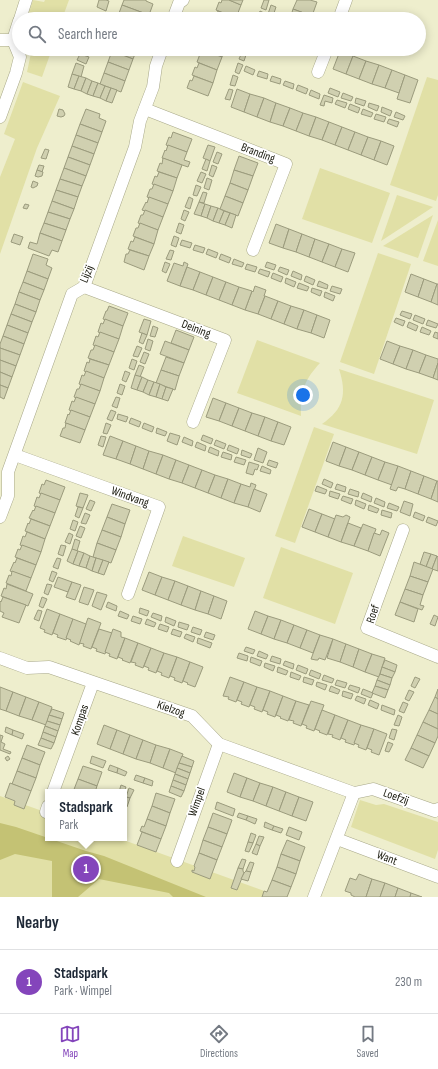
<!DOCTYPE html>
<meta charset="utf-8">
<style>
:root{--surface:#fff;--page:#f2f2f3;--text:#1f2937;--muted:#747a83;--line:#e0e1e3;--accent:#8445bb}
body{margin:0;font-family:"Sofia Sans Condensed",sans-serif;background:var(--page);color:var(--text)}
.you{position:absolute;left:303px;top:395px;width:14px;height:14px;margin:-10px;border:3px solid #fff;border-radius:50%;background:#1a73e8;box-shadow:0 0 0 6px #1a73e833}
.badge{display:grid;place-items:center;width:26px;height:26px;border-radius:50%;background:var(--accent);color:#fff;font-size:13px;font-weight:700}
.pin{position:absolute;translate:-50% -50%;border:2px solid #fff;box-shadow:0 1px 4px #0006}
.popup{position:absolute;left:45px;top:789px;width:82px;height:52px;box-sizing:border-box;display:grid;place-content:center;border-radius:0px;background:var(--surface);filter:drop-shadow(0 1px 3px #0005);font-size:13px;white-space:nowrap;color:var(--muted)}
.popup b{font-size:15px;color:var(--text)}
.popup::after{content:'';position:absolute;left:50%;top:100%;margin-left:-8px;border:8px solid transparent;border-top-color:var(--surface)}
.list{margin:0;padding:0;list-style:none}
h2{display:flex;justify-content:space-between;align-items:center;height:52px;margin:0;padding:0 16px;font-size:17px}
h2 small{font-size:13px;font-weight:400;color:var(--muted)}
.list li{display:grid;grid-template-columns:26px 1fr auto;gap:12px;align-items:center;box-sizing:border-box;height:64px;padding:0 16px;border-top:1px solid var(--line)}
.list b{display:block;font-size:15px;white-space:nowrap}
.list p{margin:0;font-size:13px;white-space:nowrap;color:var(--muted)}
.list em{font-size:13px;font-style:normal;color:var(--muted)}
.icon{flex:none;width:22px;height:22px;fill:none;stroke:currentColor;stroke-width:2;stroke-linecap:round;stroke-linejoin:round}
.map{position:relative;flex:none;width:438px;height:897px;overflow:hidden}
.search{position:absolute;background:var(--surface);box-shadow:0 2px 10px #0003;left:12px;right:12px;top:12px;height:44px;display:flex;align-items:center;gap:10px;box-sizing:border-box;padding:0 14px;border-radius:22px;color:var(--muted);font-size:15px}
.sheet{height:116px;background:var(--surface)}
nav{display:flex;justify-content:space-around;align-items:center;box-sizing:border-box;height:56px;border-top:1px solid var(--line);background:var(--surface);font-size:11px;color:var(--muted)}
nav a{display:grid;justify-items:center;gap:2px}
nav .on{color:var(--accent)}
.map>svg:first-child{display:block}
.green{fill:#e1e0a6}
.water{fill:#c4c274}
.building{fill:#d0d0b0;stroke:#9b9b7d}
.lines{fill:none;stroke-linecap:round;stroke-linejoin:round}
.street-casing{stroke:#a8a889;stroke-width:13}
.street{stroke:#fff;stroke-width:12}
.labels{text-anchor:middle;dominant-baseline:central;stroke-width:3.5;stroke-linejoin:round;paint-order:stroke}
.street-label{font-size:12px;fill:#19190d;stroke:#fff}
</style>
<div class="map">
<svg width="438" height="897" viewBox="0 0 438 897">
<rect width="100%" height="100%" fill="#eeeecd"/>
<g class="green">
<polygon points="33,0 44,2 45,0 69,0 62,19 27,19"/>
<polygon points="30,49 52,49 42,77 27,72 31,53"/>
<polygon points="427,77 438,80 438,195 436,201 390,185"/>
<polygon points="23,82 60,96 37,148 0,254 0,177 15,139 4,134"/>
<polygon points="320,168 390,193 372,243 302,219"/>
<polygon points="397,195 433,207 381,241"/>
<polygon points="433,215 418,258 383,246"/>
<polygon points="438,220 438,266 423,261"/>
<polygon points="378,253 411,264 374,374 340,362"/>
<path d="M257,340L320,363C304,380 300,393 301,416L237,393Z"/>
<path d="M339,369L434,400L417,454L322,424C344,409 347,394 339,369Z"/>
<polygon points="314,427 334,434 295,543 275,536"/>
<polygon points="183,536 245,558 234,587 172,566"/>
<polygon points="281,547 353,573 335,624 263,598"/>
<polygon points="0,796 48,813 48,838 118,838 281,897 0,897"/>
<polygon points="360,800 376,805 384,804 438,822 438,850 435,859 351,827"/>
</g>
<polygon class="water" points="0,823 16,827 86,851 104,856 206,897 173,897 169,893 99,879 78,897 52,897 52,861 15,854 0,860"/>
<g class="building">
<polygon points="99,0 106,0 109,1 106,11 97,7"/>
<polygon points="124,0 146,0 146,1 153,4 149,15 122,5"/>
<polygon points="222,0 229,0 241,5 236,18 216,10 219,2 221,3"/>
<polygon points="229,0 243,0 241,5"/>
<polygon points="264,0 269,0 266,10 261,8"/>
<polygon points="297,0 310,0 317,2 312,16 293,9"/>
<polygon points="122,5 149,15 148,19 126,19 118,16"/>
<polygon points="271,5 276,7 273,16 268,14"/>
<polygon points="293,9 312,16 311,19 290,19"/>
<polygon points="218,11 236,18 236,19 213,19 214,15 216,16"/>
<polygon points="260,11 264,13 262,19 257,19"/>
<polygon points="113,49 137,49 133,59 112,51"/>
<polygon points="202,49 225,49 222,57"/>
<polygon points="290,49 297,49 296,54 289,52"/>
<polygon points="203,50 222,57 217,70 197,62 200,54 202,55"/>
<polygon points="243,50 247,52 244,61 239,59"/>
<polygon points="112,51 133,59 129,70 108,62"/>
<polygon points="340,51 353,56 346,74 333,69"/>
<polygon points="80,54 89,57 86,64 77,60"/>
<polygon points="353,56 366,61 359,79 346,74"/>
<polygon points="366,61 379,65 372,84 359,79"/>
<polygon points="108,62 129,70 125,81 104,73"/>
<polygon points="76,63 84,66 81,77 72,74"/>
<polygon points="199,63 217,70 213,83 192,75 195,67 197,68"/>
<polygon points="238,63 243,65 239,74 235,72"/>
<polygon points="379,65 392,70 385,88 372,84"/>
<polygon points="246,66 255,70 253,75 244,71"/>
<polygon points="392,70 405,75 399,93 385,88"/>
<polygon points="259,71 268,74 267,79 257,76"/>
<polygon points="104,73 125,81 121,92 100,84"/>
<polygon points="72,74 79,76 74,89 68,87"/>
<polygon points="233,75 238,77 235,86 230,85"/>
<polygon points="405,75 418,80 410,103 397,99"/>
<polygon points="79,76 86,78 81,91 74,89"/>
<polygon points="194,76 213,83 208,96 187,88 190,80 192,81"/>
<polygon points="272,76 281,79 280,84 270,81"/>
<polygon points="86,78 92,81 87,94 81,91"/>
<polygon points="92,81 98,83 93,96 87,94"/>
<polygon points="285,81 294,84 293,89 283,85"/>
<polygon points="98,83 105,86 100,98 93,96"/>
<polygon points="298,85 308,89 306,94 296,90"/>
<polygon points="105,86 111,88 106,101 100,98"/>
<polygon points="111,88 117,90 112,103 106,101"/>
<polygon points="330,88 340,92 338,97 328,93"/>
<polygon points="229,89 233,90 230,100 225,99"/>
<polygon points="237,89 250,94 244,112 231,107"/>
<polygon points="311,90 320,94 319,99 309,95"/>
<polygon points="343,93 353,97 351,101 341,98"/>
<polygon points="250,94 264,98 257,117 244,112"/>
<polygon points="324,95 333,98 332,103 325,101 324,106 320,105"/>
<polygon points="264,98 276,103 270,122 257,117"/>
<polygon points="356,98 366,101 364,106 355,103"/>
<polygon points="337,100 347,103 345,108 335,104"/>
<polygon points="276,103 290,108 283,126 270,122"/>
<polygon points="369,103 379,106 377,111 368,107"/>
<polygon points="350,104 360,108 358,113 348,109"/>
<polygon points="382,107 392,111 390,116 381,112"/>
<polygon points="290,108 303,113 296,131 283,126"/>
<polygon points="59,109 63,110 65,114 64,116 61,117 57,116"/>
<polygon points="86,109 100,114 99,118 106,121 102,132 80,124"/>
<polygon points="363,109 373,113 371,117 361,114"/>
<polygon points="396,112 405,116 403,120 394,117"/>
<polygon points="303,113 316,117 309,136 296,131"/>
<polygon points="376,114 386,117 384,122 374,119"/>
<polygon points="316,117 329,122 322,140 309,136"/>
<polygon points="389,119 399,122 397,127 387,123"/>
<polygon points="329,122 342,127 335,145 322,140"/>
<polygon points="80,124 102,132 98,143 76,135"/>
<polygon points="342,127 355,132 348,150 335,145"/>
<polygon points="173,132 192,139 187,152 166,145 169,137 171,138"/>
<polygon points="355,132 368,137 361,155 348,150"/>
<polygon points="76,135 98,143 94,154 72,146"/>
<polygon points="368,137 381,141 374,160 361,155"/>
<polygon points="381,141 394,146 387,165 374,160"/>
<polygon points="168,145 187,152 184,160 190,162 188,167 162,158 165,150 166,151"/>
<polygon points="208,145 215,147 210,161 203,158"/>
<polygon points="72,146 94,154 90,165 68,157"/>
<polygon points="45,149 49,150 46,159 41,158"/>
<polygon points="217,152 222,154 218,164 213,162"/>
<polygon points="239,156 258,163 253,176 234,170"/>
<polygon points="68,157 90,165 86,176 64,168"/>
<polygon points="163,158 182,165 177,178 157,171 160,163 162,164"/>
<polygon points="206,159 210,161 207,171 202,169"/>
<polygon points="39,165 44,166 42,172 37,170"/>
<polygon points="212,165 217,167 213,177 209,175"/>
<polygon points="64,168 86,176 82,186 60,179"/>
<polygon points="37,170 43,172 42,176 38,177 35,176"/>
<polygon points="234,170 253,176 248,190 230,183"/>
<polygon points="159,172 177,178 173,191 152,184 155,176 157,177"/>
<polygon points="201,172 206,174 202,183 197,181"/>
<polygon points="207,178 212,180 209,190 204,188"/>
<polygon points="60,179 82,186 78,197 56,190"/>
<polygon points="33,181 38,183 37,186 33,188 31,187"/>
<polygon points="230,183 248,190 243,203 225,196"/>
<polygon points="154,184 173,191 168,204 147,197 150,189 152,189"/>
<polygon points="196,185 201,187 197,196 193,195"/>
<polygon points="56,190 78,197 74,209 52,201"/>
<polygon points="203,192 207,193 204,203 199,202"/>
<polygon points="225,196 243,203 238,216 220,209"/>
<polygon points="149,197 168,204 163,217 142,210 146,202 147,203"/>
<polygon points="189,197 193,199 190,209 185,207"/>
<polygon points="52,201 74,209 70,219 48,212"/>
<polygon points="199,202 205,204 201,216 194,214"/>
<polygon points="25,204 29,205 27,209 23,208"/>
<polygon points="205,204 211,206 207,218 201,216"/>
<polygon points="211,206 218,208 213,221 207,218"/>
<polygon points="218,208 224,211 219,223 213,221"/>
<polygon points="145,210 163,217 158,230 138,223 141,215 143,215"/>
<polygon points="184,210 189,212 185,221 181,219"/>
<polygon points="224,211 230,213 225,225 219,223"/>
<polygon points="48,212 70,219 66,230 44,223"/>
<polygon points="230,213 236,215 232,228 225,225"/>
<polygon points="44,223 66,230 62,241 40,233"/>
<polygon points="140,223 158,230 154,244 133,236 136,228 138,228"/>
<polygon points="179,223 184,225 181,234 176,232"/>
<polygon points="276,224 289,229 283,248 269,243"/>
<polygon points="289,229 302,234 296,252 283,248"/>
<polygon points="40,233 62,241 58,252 52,250 49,256 28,248 30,242 37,244"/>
<polygon points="14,234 23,237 20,245 11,242"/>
<polygon points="302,234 315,239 309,257 296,252"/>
<polygon points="174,236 179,238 176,247 171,245"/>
<polygon points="135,237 154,244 149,256 128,249 131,241 133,242"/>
<polygon points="315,239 329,244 322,262 309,257"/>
<polygon points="182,240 192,243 190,248 180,245"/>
<polygon points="329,244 342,249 335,267 322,262"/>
<polygon points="195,245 205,248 203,253 193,250"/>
<polygon points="208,249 218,253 216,258 206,254"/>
<polygon points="342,249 355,253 348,272 335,267"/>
<polygon points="130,250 149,256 144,270 124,262 126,254 128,254"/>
<polygon points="170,250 174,251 171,260 166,259"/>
<polygon points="33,254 48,259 46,265 52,268 48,279 27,271"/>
<polygon points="221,254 231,258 229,263 219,259"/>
<polygon points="234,259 244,263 242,267 232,264"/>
<polygon points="165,262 170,264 166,273 162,271"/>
<polygon points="184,262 188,264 180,286 167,281 174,263 183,266"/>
<polygon points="267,262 276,265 274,270 265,267"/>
<polygon points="247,264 257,267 255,272 245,269"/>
<polygon points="187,267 200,272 193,290 180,286"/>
<polygon points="280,267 289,270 287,275 278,271"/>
<polygon points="260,269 270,272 268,277 258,273"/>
<polygon points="27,271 48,279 44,290 23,282"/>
<polygon points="293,271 302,275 301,280 291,276"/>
<polygon points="200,272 213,277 206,295 193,290"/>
<polygon points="273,273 283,277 281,282 271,278"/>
<polygon points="411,274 424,279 418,297 405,292"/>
<polygon points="306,276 315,280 313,285 304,281"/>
<polygon points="213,277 226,282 219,300 206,295"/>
<polygon points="286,278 296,282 294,287 285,283"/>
<polygon points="424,279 437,284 431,302 418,297"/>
<polygon points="319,281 328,285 327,289 317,286"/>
<polygon points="23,282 44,290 40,300 19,292"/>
<polygon points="226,282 239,287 232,305 219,300"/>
<polygon points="299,283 309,287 307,291 297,288"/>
<polygon points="437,284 438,284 438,305 431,302"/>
<polygon points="255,286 266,290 264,296 265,296 258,314 245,310 252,291 253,292"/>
<polygon points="332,286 342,289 340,294 330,291"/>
<polygon points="239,287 252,291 245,310 232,305"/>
<polygon points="312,288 322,291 320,296 311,292"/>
<polygon points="19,292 40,300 36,312 15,304"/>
<polygon points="325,292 335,296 333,301 324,297"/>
<polygon points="265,296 278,301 271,319 258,314"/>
<polygon points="278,301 291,306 284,324 271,319"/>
<polygon points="15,304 36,312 32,322 11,314"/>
<polygon points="109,306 128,313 123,326 103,319 106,311 107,311"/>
<polygon points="291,306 304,310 297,329 284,324"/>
<polygon points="304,310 317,315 311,333 297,329"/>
<polygon points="402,311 412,314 410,319 400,315"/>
<polygon points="11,314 32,322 28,333 7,325"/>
<polygon points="317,315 330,320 324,338 311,333"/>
<polygon points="415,315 425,319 423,324 413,320"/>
<polygon points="396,318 405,321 403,326 394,322"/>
<polygon points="105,319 123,326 119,339 98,332 101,323 103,324"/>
<polygon points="144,319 151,321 147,335 139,332"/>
<polygon points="428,320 438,324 436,328 426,325"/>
<polygon points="409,322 418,326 416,331 407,327"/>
<polygon points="7,325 28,333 24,344 3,336"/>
<polygon points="153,326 158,328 155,337 150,336"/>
<polygon points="422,327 431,331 429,335 420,332"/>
<polygon points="176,330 194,337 189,350 171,343"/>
<polygon points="100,332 119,339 114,352 93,345 96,336 98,337"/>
<polygon points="435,332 438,333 438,339 433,337"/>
<polygon points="142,333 147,335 143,344 139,342"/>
<polygon points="3,336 24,344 20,355 0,348 0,344"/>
<polygon points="148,339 153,341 150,351 145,349"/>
<polygon points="165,341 189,350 184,363 160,354"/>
<polygon points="387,341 400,346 393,364 380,359"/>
<polygon points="95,345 114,352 109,365 88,358 91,350 93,350"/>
<polygon points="137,346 142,348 138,357 133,356"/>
<polygon points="400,346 413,350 406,369 393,364"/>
<polygon points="0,348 20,355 16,366 0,360"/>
<polygon points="413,350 426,355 419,373 406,369"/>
<polygon points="144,352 149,354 145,364 140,362"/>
<polygon points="426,355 438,359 438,363 433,378 419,373"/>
<polygon points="166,357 184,363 179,376 161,370"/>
<polygon points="90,359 109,365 104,378 84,371 87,362 89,363"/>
<polygon points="132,359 137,361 134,370 129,368"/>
<polygon points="0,360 16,366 12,377 0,372"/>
<polygon points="438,363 438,380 433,378"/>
<polygon points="139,365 144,367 140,377 135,375"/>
<polygon points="161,370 179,376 175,390 156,383"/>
<polygon points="86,371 104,378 100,391 79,384 82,375 84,376"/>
<polygon points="125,371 130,373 126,382 122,380"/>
<polygon points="0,372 12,377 8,388 0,385"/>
<polygon points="135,375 142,377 137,390 131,388"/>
<polygon points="142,377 148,380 143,392 137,390"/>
<polygon points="148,380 154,382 149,395 143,392"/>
<polygon points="154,382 160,384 156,397 149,395"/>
<polygon points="81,384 100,391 95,404 74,397 77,389 79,389"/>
<polygon points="120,384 125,386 122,395 117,393"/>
<polygon points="160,384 166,387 162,399 156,397"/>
<polygon points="0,385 8,388 4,399 0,397"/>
<polygon points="166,387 173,389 168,401 162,399"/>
<polygon points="76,397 95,404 90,417 69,410 72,401 74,402"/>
<polygon points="116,397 120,398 117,408 112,406"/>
<polygon points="213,398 226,403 219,421 206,417"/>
<polygon points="226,403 239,408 232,426 219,421"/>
<polygon points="239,408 252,413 245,431 232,426"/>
<polygon points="71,410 90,417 85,430 65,423 68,414 69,415"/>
<polygon points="111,410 116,412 112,421 107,419"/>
<polygon points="252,413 265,417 258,436 245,431"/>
<polygon points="118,414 128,417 126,422 117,419"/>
<polygon points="265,417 278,422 271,441 258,436"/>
<polygon points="131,418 141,422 139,427 129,423"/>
<polygon points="278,422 291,427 284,445 271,441"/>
<polygon points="66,423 85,430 80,443 60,436 63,428 65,428"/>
<polygon points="106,423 111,425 107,434 103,433"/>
<polygon points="144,423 154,427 152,432 142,428"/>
<polygon points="157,428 167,432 165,436 156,433"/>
<polygon points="170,433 180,436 177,445 167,441"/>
<polygon points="203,435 213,439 211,444 201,440"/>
<polygon points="101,436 106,437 103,447 98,445"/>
<polygon points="110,436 123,441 116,459 103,455"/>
<polygon points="184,437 193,441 192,446 182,442"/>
<polygon points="216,440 226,444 224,449 214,445"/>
<polygon points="123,441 136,446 130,464 116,459"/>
<polygon points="197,442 206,446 205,451 195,447"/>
<polygon points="333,442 346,447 339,466 326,461"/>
<polygon points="229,445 239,449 237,454 227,450"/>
<polygon points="136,446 149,451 143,469 130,464"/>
<polygon points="210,447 219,451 218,456 208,452"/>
<polygon points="346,447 359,452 352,470 339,466"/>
<polygon points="258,448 267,452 263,463 254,460"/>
<polygon points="242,450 252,454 250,458 241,455"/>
<polygon points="149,451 163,455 156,474 143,469"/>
<polygon points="223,452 232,455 231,460 221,457"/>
<polygon points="359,452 372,457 365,475 352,470"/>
<polygon points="163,455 176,460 169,479 156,474"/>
<polygon points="236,457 246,460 244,465 234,462"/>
<polygon points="372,457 385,462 378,480 365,475"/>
<polygon points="176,460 189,465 182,483 169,479"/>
<polygon points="269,460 278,463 276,468 267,465"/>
<polygon points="249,462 259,465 257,470 255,469 253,475 246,473"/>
<polygon points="385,462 398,466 392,485 378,480"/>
<polygon points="189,465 202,470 195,488 182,483"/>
<polygon points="262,466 271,470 270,474 260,471"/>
<polygon points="398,466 411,471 405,489 398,487 396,491 390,489"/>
<polygon points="202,470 215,475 208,493 195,488"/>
<polygon points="411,471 424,476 418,494 405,489"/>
<polygon points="215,475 228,479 221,498 208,493"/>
<polygon points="424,476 437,481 431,499 418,494"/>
<polygon points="228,479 241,484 234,503 221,498"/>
<polygon points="324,479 333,483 331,488 322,484"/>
<polygon points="46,480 65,487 60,500 39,493 42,484 44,485"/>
<polygon points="437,481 438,481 438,502 431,499"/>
<polygon points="251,483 256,485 248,507 234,503 241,484 250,487"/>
<polygon points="337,484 346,487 345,492 335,489"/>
<polygon points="317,486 327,490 325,494 315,491"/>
<polygon points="254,489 267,494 260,512 248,507"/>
<polygon points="350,489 359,492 358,497 348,494"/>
<polygon points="330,491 340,494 338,499 329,496"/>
<polygon points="41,493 60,500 55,513 34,506 37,497 39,498"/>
<polygon points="80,493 88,495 83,508 76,506"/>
<polygon points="363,493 372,497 371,502 361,498"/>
<polygon points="343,496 353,499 351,504 341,500"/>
<polygon points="376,498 385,502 384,507 374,503"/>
<polygon points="90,500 95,502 91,511 86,509"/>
<polygon points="356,500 366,504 364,509 355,505"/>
<polygon points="404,501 413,504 410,516 400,512"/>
<polygon points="389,503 399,507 397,511 387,508"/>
<polygon points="112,504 130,510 125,524 107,517"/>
<polygon points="369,505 379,509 377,513 368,510"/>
<polygon points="36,506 55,513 50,526 29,518 33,510 34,511"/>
<polygon points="78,507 83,508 79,518 75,516"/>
<polygon points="309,509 322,514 315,532 302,527"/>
<polygon points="382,510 392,513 391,518 381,515"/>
<polygon points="415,512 425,516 423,521 413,517"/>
<polygon points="85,513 90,515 86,524 81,523"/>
<polygon points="322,514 335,519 328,537 315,532"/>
<polygon points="336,515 343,517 346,515 350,517 341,542 328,537"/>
<polygon points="107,517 125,524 121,537 102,530"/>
<polygon points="428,517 438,521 436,526 426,522"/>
<polygon points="31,519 50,526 45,539 25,531 28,523 29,524"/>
<polygon points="73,520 78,522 75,531 70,529"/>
<polygon points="348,523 361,528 354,546 341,542"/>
<polygon points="363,524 376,529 368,551 354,546"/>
<polygon points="80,526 85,528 81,538 76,536"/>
<polygon points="102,530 121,537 116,550 97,543"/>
<polygon points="382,530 389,533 380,556 368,551 374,533 380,535"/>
<polygon points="27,532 45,539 41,552 20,545 23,536 25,537"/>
<polygon points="69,533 73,535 70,544 65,542"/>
<polygon points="75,539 80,541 77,551 72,549"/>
<polygon points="97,543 116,550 111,563 93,557"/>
<polygon points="22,545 41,552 36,565 15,557 18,549 20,550"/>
<polygon points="61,545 66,546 63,556 58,554"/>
<polygon points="72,549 78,551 73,564 67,561"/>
<polygon points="78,551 84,553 79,566 73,564"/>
<polygon points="424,552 431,554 426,567 420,564"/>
<polygon points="84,553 90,556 86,568 79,566"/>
<polygon points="431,554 437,556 432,569 426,567"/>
<polygon points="90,556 96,558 92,571 86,568"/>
<polygon points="437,556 438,557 438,571 432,569"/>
<polygon points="17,558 36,565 31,578 10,571 14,562 15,563"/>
<polygon points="57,558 61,559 58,569 53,567"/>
<polygon points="96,558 103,560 98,573 92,571"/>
<polygon points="103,560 109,562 104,575 98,573"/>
<polygon points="414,562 433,569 428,582 410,576"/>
<polygon points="12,571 31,578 26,591 6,583 9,575 11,576"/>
<polygon points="52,571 57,573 53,582 49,580"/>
<polygon points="149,572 162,577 155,595 142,590"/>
<polygon points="410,576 428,582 423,595 405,589"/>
<polygon points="58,577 72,582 68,592 54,587"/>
<polygon points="162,577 175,581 168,600 155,595"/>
<polygon points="175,581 188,586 181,605 168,600"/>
<polygon points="72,582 81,585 75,600 66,597"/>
<polygon points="7,584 33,594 28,606 1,596 4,588 6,589"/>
<polygon points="47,584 52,585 48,595 44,593"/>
<polygon points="188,586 201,591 195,610 181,605"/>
<polygon points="84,587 94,590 88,605 79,602"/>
<polygon points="405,589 423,595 420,605 424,606 422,610 400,602"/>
<polygon points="201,591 214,596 208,614 195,610"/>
<polygon points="97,592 107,595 101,610 92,606"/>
<polygon points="214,596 227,601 221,619 208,614"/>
<polygon points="3,597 26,605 19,623 2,617 4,613 0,611 0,601 1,602"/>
<polygon points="42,597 47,599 43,608 39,606"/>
<polygon points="108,602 117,606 116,611 106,607"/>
<polygon points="400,602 418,609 414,622 395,615"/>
<polygon points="140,608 149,611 147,616 139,613"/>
<polygon points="47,609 60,614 52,635 44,632 45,630 40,628"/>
<polygon points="38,610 42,611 39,621 34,619"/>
<polygon points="120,611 129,615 127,619 118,616"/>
<polygon points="255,611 268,616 261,634 248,629"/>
<polygon points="153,613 162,616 161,621 151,617"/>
<polygon points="60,614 73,619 66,640 57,637 58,635 53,633"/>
<polygon points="434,615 438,617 435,626 430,624"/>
<polygon points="133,616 142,619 140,624 131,621"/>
<polygon points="268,616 281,620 274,639 261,634"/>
<polygon points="166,617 176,621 174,626 165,622"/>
<polygon points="88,618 101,623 91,649 83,646 84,644 79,643"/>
<polygon points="73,619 86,624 79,645 70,641 71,640 66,638"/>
<polygon points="147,619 156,623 154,627 145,624"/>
<polygon points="281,620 294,625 287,643 274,639"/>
<polygon points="179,622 189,625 187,630 178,627"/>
<polygon points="160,624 169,627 167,632 158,629"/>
<polygon points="294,625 307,630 300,648 287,643"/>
<polygon points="193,627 202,630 200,635 191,632"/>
<polygon points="99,629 112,633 105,654 96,651 97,649 92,647"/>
<polygon points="113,629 121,632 121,637 125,638 117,659 109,656 110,654 105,652"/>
<polygon points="173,629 182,632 180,637 171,634"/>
<polygon points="307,630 320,635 313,653 300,648"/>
<polygon points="206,632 215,635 213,640 204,637"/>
<polygon points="186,634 195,637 193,642 184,638"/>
<polygon points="320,635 333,639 325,660 319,658 318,660 316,660 311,659"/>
<polygon points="125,638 138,643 130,663 122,660 123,659 118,657"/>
<polygon points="198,638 212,643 210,648 197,643"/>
<polygon points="333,639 346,644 340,662 327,658"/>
<polygon points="138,643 151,648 143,668 135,665 136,663 131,662"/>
<polygon points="346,644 359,649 353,667 340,662"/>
<polygon points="246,647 255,650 253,654 244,651"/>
<polygon points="151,648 164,653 156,673 148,670 149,668 144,666"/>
<polygon points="359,649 372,654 365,672 353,667"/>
<polygon points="259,651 268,655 266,659 257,656"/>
<polygon points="164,653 177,657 169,678 161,675 162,673 157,671"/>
<polygon points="239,653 248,656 247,661 237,658"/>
<polygon points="372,654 385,658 379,677 365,672"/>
<polygon points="272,656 281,659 280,664 270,661"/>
<polygon points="177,657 190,662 182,683 174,680 175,678 170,676"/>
<polygon points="251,657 262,661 260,666 250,662"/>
<polygon points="385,660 397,665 395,672 382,667"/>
<polygon points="285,661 294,664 293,669 283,665"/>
<polygon points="190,662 203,667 195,687 187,684 188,683 183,681"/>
<polygon points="265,663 275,666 273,671 264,667"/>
<polygon points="298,665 308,669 306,674 296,670"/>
<polygon points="278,667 288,671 286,675 277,672"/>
<polygon points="382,667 395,672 392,678 380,674"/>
<polygon points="311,670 321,674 319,679 309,675"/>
<polygon points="291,672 301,676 299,680 290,677"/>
<polygon points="380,674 392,678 390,685 377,680"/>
<polygon points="324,675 334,679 332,683 322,680"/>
<polygon points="230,677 244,682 236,702 228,699 229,697 223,696"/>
<polygon points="304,677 314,680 312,685 303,682"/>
<polygon points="415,677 420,679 415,688 411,686"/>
<polygon points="337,680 347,683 345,688 335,685"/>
<polygon points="377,680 390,685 388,690 375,686"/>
<polygon points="244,682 257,687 249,707 241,704 242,702 237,700"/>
<polygon points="317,682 327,685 325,690 316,686"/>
<polygon points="350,685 360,688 358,693 348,689"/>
<polygon points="331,686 340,690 338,694 329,691"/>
<polygon points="375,686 388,690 385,698 372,693"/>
<polygon points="0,687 13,692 6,711 0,709"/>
<polygon points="257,687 270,691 262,712 254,709 255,707 250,705"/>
<polygon points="363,689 373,693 371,698 361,694"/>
<polygon points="438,689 438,699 435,697"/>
<polygon points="409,690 414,692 409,701 405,699"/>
<polygon points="270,691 283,696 275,717 267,714 268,712 263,710"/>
<polygon points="343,691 353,694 351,699 342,696"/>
<polygon points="13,692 26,697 19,716 6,711"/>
<polygon points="283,696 296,701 288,721 280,718 281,717 276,715"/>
<polygon points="357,696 366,699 364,704 355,700"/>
<polygon points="26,697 39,702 32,720 19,716"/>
<polygon points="435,697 438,699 438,714 429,710"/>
<polygon points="370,700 379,704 377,709 368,705"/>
<polygon points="296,701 309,705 301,726 293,723 294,721 289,720"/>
<polygon points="311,701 324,705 314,731 306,728 307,726 302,724"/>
<polygon points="39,702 52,707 46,725 32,720"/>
<polygon points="403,702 408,704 404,713 399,711"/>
<polygon points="382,705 395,710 394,715 381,710"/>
<polygon points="52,709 64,713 62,719 49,715"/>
<polygon points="322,710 335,715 327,735 319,732 320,731 315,729"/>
<polygon points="429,710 438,714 438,729 423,722"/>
<polygon points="49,715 62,719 60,725 47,721"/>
<polygon points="335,715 348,720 340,740 332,737 333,735 328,734"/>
<polygon points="398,715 402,717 399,726 394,725"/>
<polygon points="348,720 361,725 354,745 345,742 346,740 341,738"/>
<polygon points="47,721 60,725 58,731 45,726"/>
<polygon points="423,722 438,729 438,736 435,743 417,735"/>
<polygon points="104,725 117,730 110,749 97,744"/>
<polygon points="361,725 374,729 366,750 358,747 359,745 354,743"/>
<polygon points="45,726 58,731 56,737 43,732"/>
<polygon points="6,727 13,730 12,735 5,732"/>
<polygon points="374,729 387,734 379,755 371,752 372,750 367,748"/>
<polygon points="392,729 397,730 394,740 389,738"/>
<polygon points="13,730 24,734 22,739 12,735"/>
<polygon points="117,730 130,735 123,754 110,749"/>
<polygon points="43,732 56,737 54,743 41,738"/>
<polygon points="0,735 3,736 1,742 5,744 3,749 11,752 10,754 0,750"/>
<polygon points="130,735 143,740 136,759 123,754"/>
<polygon points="417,735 435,743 429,756 411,748"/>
<polygon points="41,738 54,743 51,749 38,745"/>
<polygon points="143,740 156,745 150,763 136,759"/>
<polygon points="388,742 393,744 389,752 385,751"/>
<polygon points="27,745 45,752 40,765 22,758"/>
<polygon points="156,745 170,749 163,768 150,763"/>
<polygon points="411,748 429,756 423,768 405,760"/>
<polygon points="170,749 183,754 176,773 163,768"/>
<polygon points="8,756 10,759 7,761 5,758"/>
<polygon points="92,756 106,761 103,768 90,763"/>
<polygon points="182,756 194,761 192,767 179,763"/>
<polygon points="22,758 40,765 36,778 17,771"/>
<polygon points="179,763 192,767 190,773 177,768"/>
<polygon points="110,765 118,768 117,773 108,770"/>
<polygon points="83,766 102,772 97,786 78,779"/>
<polygon points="118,768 127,772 125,776 117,773"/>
<polygon points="177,768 190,773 188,779 175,774"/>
<polygon points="17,771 36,778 31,791 12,784"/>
<polygon points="234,773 247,778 240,797 227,792"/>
<polygon points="175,774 188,779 186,785 173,780"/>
<polygon points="136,775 145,778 143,783 134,780"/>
<polygon points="145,778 153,781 152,786 143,783"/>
<polygon points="247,778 260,783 253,801 240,797"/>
<polygon points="78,779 97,786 95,792 73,792"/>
<polygon points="173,780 186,785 184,791 171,786"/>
<polygon points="10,783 31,791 24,809 14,805 15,801 5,797"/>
<polygon points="260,783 273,787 266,806 253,801"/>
<polygon points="121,785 126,787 124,792 119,792"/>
<polygon points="171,786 184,791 181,797 169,792"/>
<polygon points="273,787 286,792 279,811 266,806"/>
<polygon points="129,788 134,790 130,798 126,797"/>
<polygon points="286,792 299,797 292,816 279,811"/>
<polygon points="156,793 175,799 170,813 152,806"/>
<polygon points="126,797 130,798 127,807 124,806 124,802"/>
<polygon points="299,797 313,802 306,821 292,816"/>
<polygon points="217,802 235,809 233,816 215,809"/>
<polygon points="152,806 170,813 166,826 147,819"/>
<polygon points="213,813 232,820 227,834 208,827"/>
<polygon points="239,813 248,816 246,820 237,817"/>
<polygon points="248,816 257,819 255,824 246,820"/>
<polygon points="147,819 166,826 161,839 140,831 142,826 144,827"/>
<polygon points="265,822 274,826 272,830 264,827"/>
<polygon points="274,826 283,829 281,833 272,830"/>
<polygon points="208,827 227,834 222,847 203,840"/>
<polygon points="289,827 302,832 299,840 286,835"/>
<polygon points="142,832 161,839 156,852 137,845"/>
<polygon points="251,833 256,835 253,843 248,842"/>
<polygon points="259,836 264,837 260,846 256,844"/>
<polygon points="203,840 222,847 217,860 199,853"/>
<polygon points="287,840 305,847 300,861 281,854"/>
<polygon points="248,842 253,843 249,852 245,851"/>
<polygon points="256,844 260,846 257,855 252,853"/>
<polygon points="199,853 217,860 210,879 192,872 192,870 194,871 195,867 194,866"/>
<polygon points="281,854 300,861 296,874 277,867"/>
<polygon points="242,859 246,860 243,869 238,868"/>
<polygon points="250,862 254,863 251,872 246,871"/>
<polygon points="277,867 296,874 291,887 272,880"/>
<polygon points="238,868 243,869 243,871 244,873 237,890 231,888"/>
<polygon points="246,871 251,872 248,881 241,879 244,873"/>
<polygon points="359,874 372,879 366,897 355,897 351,895 351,893 345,891 350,878 356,880"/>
<polygon points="372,879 385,883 380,897 366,897"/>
<polygon points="272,880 291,887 287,897 262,897 264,891 267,892"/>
<polygon points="385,883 398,888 395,897 380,897"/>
<polygon points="398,888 411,893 410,897 395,897"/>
<polygon points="411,893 422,897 410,897"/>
</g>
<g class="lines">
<defs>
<g id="street">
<polyline points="20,19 26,0"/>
<polyline points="173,19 179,3 183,0"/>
<polyline points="339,19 346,0"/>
<polyline points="0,40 13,40"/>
<polyline points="318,72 327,49"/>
<polyline points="145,109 286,164 253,250"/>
<polyline points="0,117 16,73 20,57 13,40 19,21"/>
<polyline points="84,287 225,340 193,422"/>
<polyline points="15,455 159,507 128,594"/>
<polyline points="0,517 8,496 8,472 72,294 84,287 135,147 140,121 153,87 156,66 162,49"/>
<polyline points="403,530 367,628 438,657"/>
<polyline points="0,658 27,668 49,667 192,716 219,744 354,793"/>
<polyline points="53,792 93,683"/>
<polyline points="354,793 373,789 435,811 438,809"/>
<polyline points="46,812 48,806"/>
<polyline points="337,839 438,877"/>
<polyline points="177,861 219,744"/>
<polyline points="314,897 354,793"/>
</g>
</defs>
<use href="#street" class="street-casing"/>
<use href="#street" class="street"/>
</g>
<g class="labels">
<g class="street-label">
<text transform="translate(258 153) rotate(21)">Branding</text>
<text transform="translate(87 274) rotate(-67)">Lijzij</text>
<text transform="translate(196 329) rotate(21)">Deining</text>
<text transform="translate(130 497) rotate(20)">Windvang</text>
<text transform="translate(373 614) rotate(-72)">Roef</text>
<text transform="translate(171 709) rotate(19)">Kielzog</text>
<text transform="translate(80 720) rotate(-71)">Kompas</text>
<text transform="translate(396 797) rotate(20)">Loefzij</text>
<text transform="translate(197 802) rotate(-70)">Wimpel</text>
<text transform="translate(387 858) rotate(21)">Want</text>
</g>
</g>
</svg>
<div class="you"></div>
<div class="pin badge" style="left:86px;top:869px">1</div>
<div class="popup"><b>Stadspark</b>Park</div>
<div class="search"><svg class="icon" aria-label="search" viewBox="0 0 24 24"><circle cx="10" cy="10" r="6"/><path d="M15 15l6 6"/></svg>Search here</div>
</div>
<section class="sheet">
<h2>Nearby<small></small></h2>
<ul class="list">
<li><span class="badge">1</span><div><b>Stadspark</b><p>Park · Wimpel</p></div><em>230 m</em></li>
</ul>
</section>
<nav>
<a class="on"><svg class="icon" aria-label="map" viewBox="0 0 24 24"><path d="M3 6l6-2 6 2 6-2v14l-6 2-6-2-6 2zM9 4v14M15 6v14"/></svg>Map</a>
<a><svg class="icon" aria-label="directions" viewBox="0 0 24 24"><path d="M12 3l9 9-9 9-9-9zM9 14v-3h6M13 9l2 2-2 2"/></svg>Directions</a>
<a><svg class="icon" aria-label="saved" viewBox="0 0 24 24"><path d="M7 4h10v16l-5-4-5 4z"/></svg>Saved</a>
</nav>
